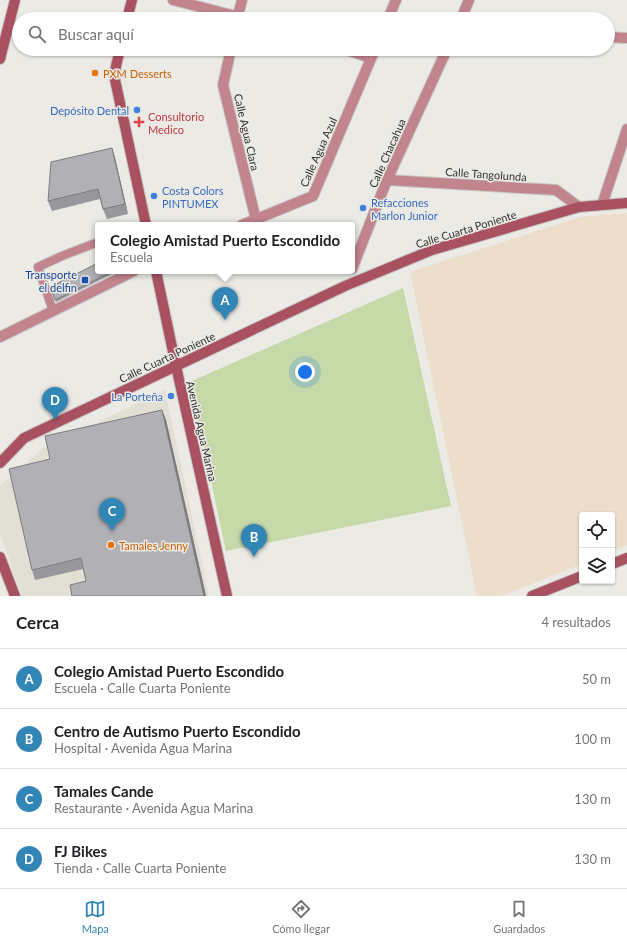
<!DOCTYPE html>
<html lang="es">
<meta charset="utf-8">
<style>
:root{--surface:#fff;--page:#f2f2f2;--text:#202124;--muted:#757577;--line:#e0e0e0;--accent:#3286b6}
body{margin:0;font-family:Lato,sans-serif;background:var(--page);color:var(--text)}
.controls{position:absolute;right:12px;bottom:12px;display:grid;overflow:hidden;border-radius:4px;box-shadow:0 1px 3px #0004}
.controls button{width:36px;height:36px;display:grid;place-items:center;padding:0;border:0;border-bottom:1px solid var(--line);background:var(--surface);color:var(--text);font:20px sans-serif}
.you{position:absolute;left:305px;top:372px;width:14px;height:14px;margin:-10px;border:3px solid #fff;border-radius:50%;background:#1a73e8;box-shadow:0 0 0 6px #1a73e833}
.badge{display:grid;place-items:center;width:26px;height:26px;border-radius:50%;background:var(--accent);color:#fff;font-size:13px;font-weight:700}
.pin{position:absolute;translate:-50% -33px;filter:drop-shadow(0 1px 2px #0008)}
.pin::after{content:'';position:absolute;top:21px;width:14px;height:12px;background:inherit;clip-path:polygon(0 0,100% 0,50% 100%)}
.popup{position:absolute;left:95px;top:222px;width:260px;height:52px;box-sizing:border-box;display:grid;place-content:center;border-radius:4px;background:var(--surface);filter:drop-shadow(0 1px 3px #0005);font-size:13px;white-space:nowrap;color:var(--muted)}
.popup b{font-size:15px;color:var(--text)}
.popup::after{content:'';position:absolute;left:50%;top:100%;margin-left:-8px;border:8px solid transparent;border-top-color:var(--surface)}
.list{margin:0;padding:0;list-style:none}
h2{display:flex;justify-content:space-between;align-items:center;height:52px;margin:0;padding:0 16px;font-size:17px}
h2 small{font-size:13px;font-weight:400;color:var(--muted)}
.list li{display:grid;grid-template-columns:26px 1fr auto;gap:12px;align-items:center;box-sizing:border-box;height:60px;padding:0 16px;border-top:1px solid var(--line)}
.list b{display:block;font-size:15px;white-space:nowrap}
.list p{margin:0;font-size:13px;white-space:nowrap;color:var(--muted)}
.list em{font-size:13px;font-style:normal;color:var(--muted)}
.icon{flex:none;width:22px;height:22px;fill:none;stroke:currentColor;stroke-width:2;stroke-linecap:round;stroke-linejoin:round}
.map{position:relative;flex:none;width:627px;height:596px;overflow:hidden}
.search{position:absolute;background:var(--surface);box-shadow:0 1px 3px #0004;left:12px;right:12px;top:12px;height:44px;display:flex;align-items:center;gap:10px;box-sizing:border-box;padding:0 14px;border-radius:22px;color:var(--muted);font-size:15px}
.sheet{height:292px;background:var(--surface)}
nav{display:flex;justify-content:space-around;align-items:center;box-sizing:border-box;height:56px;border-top:1px solid var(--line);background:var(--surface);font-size:11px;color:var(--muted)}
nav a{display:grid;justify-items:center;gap:2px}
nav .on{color:var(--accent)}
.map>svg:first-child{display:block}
.built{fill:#e2e0d4}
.education{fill:#edddcb}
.grass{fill:#c5d9a9}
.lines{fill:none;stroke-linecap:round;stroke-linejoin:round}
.lane-casing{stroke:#c6c5c1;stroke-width:10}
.street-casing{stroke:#c6c5c1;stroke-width:12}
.secondary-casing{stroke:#c6c5c1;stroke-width:12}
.lane{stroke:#c2848d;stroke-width:8}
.street{stroke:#c2848d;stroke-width:10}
.secondary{stroke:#a95161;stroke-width:10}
.wall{fill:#98979c}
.shaded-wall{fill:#7c7b7f}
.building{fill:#b1b0b5;stroke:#7c7b7f}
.food-dot{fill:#e8710a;stroke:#ebeae5;stroke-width:1.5}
.shop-dot{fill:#3f7fe0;stroke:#ebeae5;stroke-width:1.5}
.health-dot{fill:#e0444e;stroke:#ebeae5;stroke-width:1.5}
.transit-dot{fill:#1a4fb4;stroke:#ebeae5;stroke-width:1.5}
.labels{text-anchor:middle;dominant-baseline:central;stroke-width:3;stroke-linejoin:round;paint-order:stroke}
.food-label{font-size:11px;fill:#c56008;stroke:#ebeae5;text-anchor:start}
.shop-label{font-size:11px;fill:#366cbe;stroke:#ebeae5;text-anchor:end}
.health-label{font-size:11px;fill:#be3a42;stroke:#ebeae5;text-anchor:start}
.street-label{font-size:11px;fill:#31312f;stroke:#ebeae5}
.transit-label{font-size:11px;fill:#164399;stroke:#ebeae5;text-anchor:end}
</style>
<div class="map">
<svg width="627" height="596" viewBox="0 0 627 596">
<rect width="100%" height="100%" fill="#ebeae5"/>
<polygon class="built" points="165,390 209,596 22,596 0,533 0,486 43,448"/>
<polygon class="education" points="627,213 627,545 612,551 612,515 582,515 582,564 501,596 477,596 410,272 580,217"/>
<polygon class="grass" points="403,288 451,506 226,551 190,382"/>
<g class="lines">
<defs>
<polyline id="lane" points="53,311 38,267 62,256 98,242"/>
<g id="street">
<polyline points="173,0 247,19"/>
<polyline points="237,19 242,0"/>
<polyline points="388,19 396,0"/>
<polyline points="461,19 469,0"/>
<polyline points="608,37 627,38"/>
<polyline points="231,49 223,85 256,220"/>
<polyline points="344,49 371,58"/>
<polyline points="387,180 556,190 579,207"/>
<polyline points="602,205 627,129"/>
<polyline points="242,225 313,196 375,49"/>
<polyline points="352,269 387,180 447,49"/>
<polyline points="0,337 134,271"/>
</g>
<g id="secondary">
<polyline points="127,19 132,0"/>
<polyline points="120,49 114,75 146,225"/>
<polyline points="0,59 15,0"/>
<polyline points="156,271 176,366 227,596"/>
<polyline points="0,463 24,438 345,286 432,250 579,207 627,203"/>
<polyline points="0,557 15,596"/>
<polyline points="612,564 627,558"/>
<polyline points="532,596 582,576"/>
</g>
</defs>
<use href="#lane" class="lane-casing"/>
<use href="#street" class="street-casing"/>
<use href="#secondary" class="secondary-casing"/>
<use href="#lane" class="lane"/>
<use href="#street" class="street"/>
<use href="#secondary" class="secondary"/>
</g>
<g class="wall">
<polygon points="112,148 115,158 128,214 107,219 103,209 100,199 52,211 48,201"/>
<polygon points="98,271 118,271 56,302 50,287"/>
<polygon points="162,410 166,420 206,596 72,596 86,581 83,569 35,580 32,570 50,459"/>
</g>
<g class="shaded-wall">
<polygon points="112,148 115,158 128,214 125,204"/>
<polygon points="162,410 166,420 206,596 204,596"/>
</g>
<g class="building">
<polygon points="112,148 125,204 103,209 98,189 48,201 51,162"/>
<polygon points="98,263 98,271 113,271 55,300 50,287"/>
<polygon points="162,410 204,596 72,596 70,585 86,581 81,558 32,570 9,469 50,459 45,436"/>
</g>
<g class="food-dot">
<circle cx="95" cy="73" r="4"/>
<circle cx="111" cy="545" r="4"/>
</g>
<g class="shop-dot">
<circle cx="137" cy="110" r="4"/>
<circle cx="154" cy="196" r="4"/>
<circle cx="363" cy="208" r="4"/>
<circle cx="171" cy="396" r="4"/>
</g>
<path class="health-dot" d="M137 116h4v4h4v4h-4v4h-4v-4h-4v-4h4z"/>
<rect class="transit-dot" x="81" y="276" width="8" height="8" rx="2"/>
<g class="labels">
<g class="food-label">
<text x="103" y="73">PXM Desserts</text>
<text x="119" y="545">Tamales Jenny</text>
</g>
<g class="shop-label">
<text x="129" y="110">Depósito Dental</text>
<text x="162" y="190" text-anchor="start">Costa Colors<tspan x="162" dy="13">PINTUMEX</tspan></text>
<text x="371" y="202" text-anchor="start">Refacciones<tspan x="371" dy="13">Marlon Junior</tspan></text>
<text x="163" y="396">La Porteña</text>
</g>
<g class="health-label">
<text x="148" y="116">Consultorio<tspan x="148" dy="13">Medico</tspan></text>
</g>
<g class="street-label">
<text transform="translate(247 132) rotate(77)">Calle Agua Clara</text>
<text transform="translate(318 152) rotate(-66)">Calle Agua Azul</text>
<text transform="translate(387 153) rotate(-66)">Calle Chacahua</text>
<text transform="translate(486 174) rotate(4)">Calle Tangolunda</text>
<text transform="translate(466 229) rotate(-17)">Calle Cuarta Poniente</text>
<text transform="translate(167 357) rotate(-25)">Calle Cuarta Poniente</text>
<text transform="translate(202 431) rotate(77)">Avenida Agua Marina</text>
</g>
<g class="transit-label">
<text x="77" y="274">Transporte<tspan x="77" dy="13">el delfin</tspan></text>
</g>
</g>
</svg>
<div class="controls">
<button><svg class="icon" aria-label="locate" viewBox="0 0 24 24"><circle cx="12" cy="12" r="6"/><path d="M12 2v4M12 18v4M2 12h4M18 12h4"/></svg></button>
<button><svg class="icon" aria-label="layers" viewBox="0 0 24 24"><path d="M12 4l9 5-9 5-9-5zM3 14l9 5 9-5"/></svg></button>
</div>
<div class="you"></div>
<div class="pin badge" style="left:225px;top:320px">A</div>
<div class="popup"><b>Colegio Amistad Puerto Escondido</b>Escuela</div>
<div class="pin badge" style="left:254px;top:557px">B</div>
<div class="pin badge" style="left:112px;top:531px">C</div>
<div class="pin badge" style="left:55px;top:420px">D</div>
<div class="search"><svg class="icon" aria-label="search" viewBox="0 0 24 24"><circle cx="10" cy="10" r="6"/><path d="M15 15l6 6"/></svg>Buscar aquí</div>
</div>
<section class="sheet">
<h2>Cerca<small>4 resultados</small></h2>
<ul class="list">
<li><span class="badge">A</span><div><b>Colegio Amistad Puerto Escondido</b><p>Escuela · Calle Cuarta Poniente</p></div><em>50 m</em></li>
<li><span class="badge">B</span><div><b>Centro de Autismo Puerto Escondido</b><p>Hospital · Avenida Agua Marina</p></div><em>100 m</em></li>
<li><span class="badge">C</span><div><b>Tamales Cande</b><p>Restaurante · Avenida Agua Marina</p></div><em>130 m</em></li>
<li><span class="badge">D</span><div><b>FJ Bikes</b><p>Tienda · Calle Cuarta Poniente</p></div><em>130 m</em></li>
</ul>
</section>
<nav>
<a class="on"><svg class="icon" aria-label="map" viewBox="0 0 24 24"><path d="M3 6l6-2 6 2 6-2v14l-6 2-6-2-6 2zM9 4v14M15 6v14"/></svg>Mapa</a>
<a><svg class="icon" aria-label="directions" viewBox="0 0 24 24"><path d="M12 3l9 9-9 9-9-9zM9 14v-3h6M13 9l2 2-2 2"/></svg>Cómo llegar</a>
<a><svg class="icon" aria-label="saved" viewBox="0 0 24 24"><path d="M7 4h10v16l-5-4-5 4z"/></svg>Guardados</a>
</nav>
